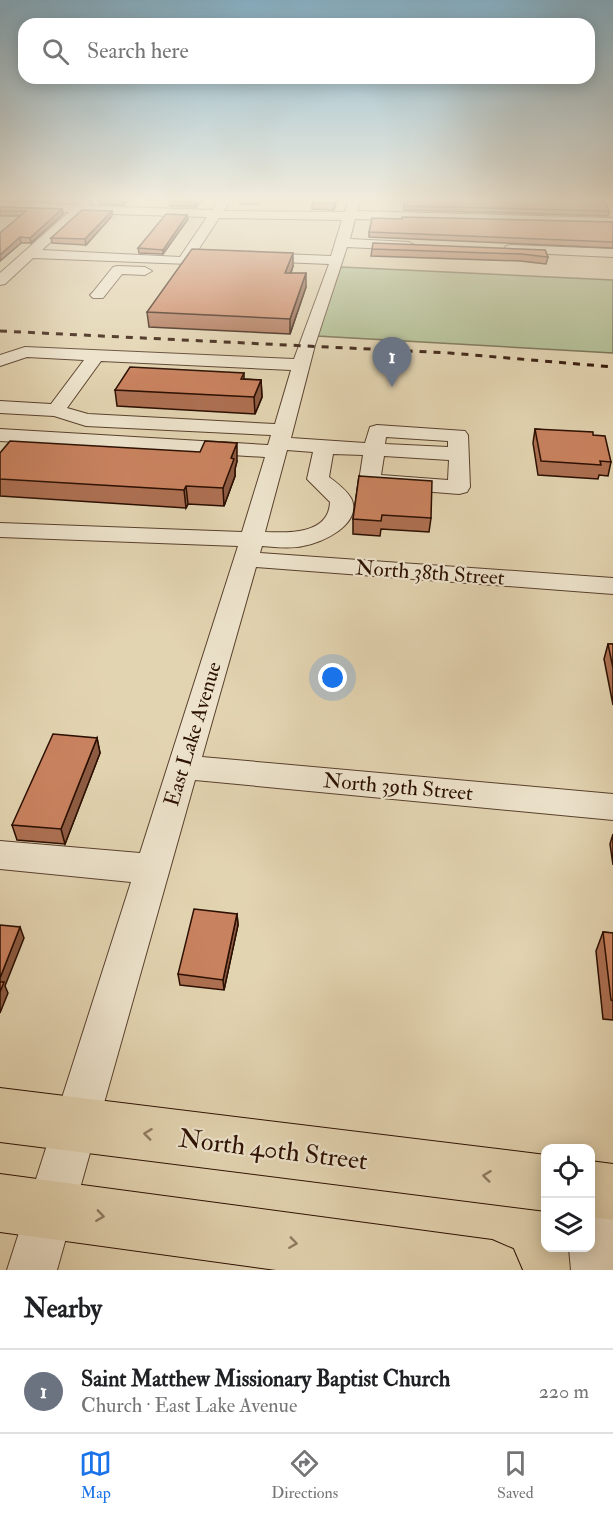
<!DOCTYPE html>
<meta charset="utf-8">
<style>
:root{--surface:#fff;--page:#f6f6f6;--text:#202124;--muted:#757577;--line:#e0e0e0;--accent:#1a73e8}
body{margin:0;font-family:"IM FELL Double Pica",serif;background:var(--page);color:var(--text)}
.controls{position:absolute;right:18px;bottom:18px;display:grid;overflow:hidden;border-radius:12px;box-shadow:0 3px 15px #0003}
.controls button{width:54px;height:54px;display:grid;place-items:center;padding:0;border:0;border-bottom:2px solid var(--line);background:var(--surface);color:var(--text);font:30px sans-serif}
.you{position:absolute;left:333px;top:678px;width:21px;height:21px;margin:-15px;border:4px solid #fff;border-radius:50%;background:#1a73e8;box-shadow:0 0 0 9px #1a73e833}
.badge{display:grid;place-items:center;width:39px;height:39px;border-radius:50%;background:var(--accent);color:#fff;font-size:20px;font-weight:700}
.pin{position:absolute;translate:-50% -50px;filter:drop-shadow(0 2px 3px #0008)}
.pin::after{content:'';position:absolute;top:32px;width:21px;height:18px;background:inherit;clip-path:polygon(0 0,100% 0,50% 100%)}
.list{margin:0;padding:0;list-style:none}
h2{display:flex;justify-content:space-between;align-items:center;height:78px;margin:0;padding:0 24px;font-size:26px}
h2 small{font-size:20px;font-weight:400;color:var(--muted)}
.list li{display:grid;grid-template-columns:39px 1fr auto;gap:18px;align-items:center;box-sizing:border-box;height:84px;padding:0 24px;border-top:2px solid var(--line)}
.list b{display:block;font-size:22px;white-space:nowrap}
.list p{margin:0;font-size:20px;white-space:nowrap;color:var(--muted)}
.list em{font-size:20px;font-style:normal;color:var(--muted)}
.icon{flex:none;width:33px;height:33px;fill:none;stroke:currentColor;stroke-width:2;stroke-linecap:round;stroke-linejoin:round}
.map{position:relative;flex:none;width:613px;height:1270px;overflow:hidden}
.search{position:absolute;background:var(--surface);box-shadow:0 3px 15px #0003;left:18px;right:18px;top:18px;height:66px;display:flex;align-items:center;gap:15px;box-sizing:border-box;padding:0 21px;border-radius:18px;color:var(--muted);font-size:22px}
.sheet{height:162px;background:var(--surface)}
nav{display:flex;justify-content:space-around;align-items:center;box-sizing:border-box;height:84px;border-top:2px solid var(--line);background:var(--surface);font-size:16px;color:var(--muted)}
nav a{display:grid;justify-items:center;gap:3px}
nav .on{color:var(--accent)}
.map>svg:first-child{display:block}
.green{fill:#adbe91;stroke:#6c6649;stroke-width:1.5}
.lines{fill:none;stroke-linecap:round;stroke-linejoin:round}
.minor-casing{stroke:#59402d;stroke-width:2}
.major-casing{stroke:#2b0f01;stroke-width:2}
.minor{fill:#ede3cc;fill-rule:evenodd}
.major{fill:#e3d4b1;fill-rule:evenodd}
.rail{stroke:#2b0f01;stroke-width:3;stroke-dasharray:7 7;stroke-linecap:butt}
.wall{fill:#ad7052;stroke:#2b0f01;stroke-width:1.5}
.shaded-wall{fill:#8d5b42;stroke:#2b0f01;stroke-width:1.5}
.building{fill:#c9825f;stroke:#2b0f01;stroke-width:1.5}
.oneway{stroke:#907b62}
.labels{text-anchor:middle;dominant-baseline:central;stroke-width:4.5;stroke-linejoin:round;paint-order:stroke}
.street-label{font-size:21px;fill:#2b0f01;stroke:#ede3cc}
.near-street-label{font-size:26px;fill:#2b0f01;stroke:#ede3cc}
</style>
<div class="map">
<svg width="613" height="1270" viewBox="0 0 613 1270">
<rect width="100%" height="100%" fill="#e3d4b1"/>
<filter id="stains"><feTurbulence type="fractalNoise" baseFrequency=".00333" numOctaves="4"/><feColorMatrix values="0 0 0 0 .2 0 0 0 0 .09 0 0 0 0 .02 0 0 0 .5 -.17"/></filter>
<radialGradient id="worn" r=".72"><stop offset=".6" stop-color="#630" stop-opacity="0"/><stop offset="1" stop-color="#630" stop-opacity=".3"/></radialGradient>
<polygon class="green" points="341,267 613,280 613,353 317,336"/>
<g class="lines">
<defs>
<g id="minor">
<path d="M220,198H227L230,201L224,211L345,212L349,198H361L357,211L613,218V226L355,219L350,239L409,242L416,246L409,250L347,247L315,345L291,438L365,443L370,427L377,425L465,431L468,435L470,487L467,492L459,494L370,487L362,486L359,481L363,455L333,454L329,477C337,483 348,491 352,500C361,525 322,543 303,546C290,549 275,547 262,546L260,553L613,578V594L256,567L202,757L613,794V820L195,780L57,1270H7L131,882L0,869V841L140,853L238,546L0,537V523L242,532L265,457L0,441V429L268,445L271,435L86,426L54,416L0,413V401L51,404L84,360L27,357L0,366V355L25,347L294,359L329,264L257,261L250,257L257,253L331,256L342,220L219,218L189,264L33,258L5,284L0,285V273L69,212L0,210V202L76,205L86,199L92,203L90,206L212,210ZM82,213L207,217L180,257L42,250ZM101,361L291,370L275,424L88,414L67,408ZM386,437L448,441V447L385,444ZM287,450L313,452L307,479L330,502C329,534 290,533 265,532ZM384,456L449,460L448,480L381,475Z"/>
<polygon points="511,245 613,249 613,257 506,252 504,249 506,246"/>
<polygon points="118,266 145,267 152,271 145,275 122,274 103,298 93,298 90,295 93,292 113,267"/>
<polygon points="590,1194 607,1200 613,1215 613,1270 571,1270 569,1248 590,1248"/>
</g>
<g id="major">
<polygon points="0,1088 546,1155 546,1211 0,1142"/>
<polygon points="590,1161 613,1164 613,1220 590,1217"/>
<polygon points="0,1174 492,1240 513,1249 522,1270 276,1270 0,1232"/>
</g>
</defs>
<use href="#minor" class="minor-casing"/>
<use href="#major" class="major-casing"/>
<use href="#minor" class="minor"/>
<use href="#major" class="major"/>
<polyline class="rail" points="0,331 450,353 613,367"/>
</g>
<g class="wall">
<polygon points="0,198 55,198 50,202 0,200"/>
<polygon points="100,198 131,198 123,205 100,204 99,199"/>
<polygon points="172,198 204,198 196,207 170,206 169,201"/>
<polygon points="240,198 262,198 259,204 240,204"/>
<polygon points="314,198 338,198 334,210 312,209 312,203"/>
<polygon points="405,198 609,211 608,216 404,210"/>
<polygon points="0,207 62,209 63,214 31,243 21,243 0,261 20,216 0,216"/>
<polygon points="112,216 86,245 52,243 51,238"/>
<polygon points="188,219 163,254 139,253 138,248"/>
<polygon points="402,219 613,222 613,248 369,237 369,232"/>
<polygon points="372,249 545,250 548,257 546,264 520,261 371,256"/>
<polygon points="293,266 291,273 306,287 290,334 149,327 147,312"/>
<polygon points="244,373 244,379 261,380 262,397 255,414 117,406 115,390"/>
<polygon points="535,429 593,435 611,462 608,476 599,475 598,479 538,475 533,443"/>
<polygon points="0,453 237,461 235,469 235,476 224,506 188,504 186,508 0,496"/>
<polygon points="359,476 431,518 429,532 381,529 380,536 353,534 353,519"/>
<polygon points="608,644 613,644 613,705 604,659"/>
<polygon points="97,738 100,753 65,844 17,840 12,825"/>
<polygon points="613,834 613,865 610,844"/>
<polygon points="237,914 238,925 224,990 180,985 178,974"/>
<polygon points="603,932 613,933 613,1020 603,1019 596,951"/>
</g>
<g class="shaded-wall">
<polygon points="124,198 131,198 123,205 122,200"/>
<polygon points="199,198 204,198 196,207 196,202"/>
<polygon points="336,198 338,198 334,210 334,203"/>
<polygon points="62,209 63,214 31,243 30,238"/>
<polygon points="112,211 112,216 86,245 85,239"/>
<polygon points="187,215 188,219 163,254 163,250"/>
<polygon points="20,237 21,243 0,261 0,255"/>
<polygon points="293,253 293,266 286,286 285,273"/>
<polygon points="306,273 306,287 290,334 290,319"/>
<polygon points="261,380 262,397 255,414 254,397"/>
<polygon points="237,443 237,461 235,469 235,476 224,506 223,488 231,458"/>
<polygon points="186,486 188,504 186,508 184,490"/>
<polygon points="97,738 100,753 65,844 61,829"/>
<polygon points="237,914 238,925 224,990 223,980"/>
<polygon points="20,927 24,938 5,986 8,993 0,1013 0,978"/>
</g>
<g class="building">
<polygon points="100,198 124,198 122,200 99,199"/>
<polygon points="172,198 199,198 196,202 169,201"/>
<polygon points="240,198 259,198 258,199"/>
<polygon points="314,198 336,198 334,203 312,203"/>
<polygon points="405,198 603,198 609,211 404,206"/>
<polygon points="0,207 62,209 30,238 20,237 0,255 0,233 26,211 0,211"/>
<polygon points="82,210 112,211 85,239 51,238"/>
<polygon points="166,214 187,215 163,250 138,248"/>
<polygon points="402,217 613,222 613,242 369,232 372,218 402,219"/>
<polygon points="373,243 545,250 548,257 521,254 372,249"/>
<polygon points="192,249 293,253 285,273 306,273 290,319 147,312"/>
<polygon points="130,367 244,373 241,379 261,380 254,397 115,390"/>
<polygon points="535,429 593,432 593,435 605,436 611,462 600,461 601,465 541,461"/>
<polygon points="10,441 200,452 205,441 237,443 231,458 234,459 223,488 186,486 184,490 0,479 0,453"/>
<polygon points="359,476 432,481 431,518 382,515 381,521 353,519"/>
<polygon points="608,644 613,644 613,668"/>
<polygon points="53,734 97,738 61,829 12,825"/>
<polygon points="194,909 237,914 223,980 178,974"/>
<polygon points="0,925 20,927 0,978"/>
<polygon points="603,932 613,933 613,1001 611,1000"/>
<polygon points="0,982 4,982 0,992"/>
</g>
<defs><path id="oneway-chevron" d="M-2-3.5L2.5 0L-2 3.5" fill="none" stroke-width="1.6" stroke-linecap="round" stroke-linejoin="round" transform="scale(1.5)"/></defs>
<g class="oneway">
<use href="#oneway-chevron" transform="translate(148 1134) rotate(-173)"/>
<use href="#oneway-chevron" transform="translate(487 1176) rotate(-173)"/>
<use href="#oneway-chevron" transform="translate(100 1216) rotate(8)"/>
<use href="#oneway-chevron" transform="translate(293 1243) rotate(8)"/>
</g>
<linearGradient id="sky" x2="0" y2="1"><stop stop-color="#87b6cf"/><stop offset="0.53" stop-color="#f2ecdc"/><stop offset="1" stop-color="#f2ecdc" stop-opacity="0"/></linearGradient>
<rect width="613" height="376" fill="url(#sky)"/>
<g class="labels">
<g class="street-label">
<text transform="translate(430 573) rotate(4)">North 38th Street</text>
<text transform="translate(193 734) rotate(-73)">East Lake Avenue</text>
<text transform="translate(398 787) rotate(5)">North 39th Street</text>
</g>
<g class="near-street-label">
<text transform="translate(273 1150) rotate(7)">North 40th Street</text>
</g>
</g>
<rect width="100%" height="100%" filter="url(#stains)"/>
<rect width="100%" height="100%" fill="url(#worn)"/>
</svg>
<div class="controls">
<button><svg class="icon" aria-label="locate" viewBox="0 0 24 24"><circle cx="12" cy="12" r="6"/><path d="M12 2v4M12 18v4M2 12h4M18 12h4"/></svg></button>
<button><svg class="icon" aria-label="layers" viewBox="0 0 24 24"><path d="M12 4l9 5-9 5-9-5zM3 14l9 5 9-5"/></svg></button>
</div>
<div class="you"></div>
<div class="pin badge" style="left:392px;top:387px;background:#6b7280">1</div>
<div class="search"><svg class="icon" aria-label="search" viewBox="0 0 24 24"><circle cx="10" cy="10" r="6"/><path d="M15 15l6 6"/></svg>Search here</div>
</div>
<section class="sheet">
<h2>Nearby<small></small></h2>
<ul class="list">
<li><span class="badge" style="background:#6b7280">1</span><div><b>Saint Matthew Missionary Baptist Church</b><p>Church · East Lake Avenue</p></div><em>220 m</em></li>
</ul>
</section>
<nav>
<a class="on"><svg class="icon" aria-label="map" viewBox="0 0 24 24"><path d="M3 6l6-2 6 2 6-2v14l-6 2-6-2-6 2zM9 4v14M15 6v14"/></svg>Map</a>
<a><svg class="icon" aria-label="directions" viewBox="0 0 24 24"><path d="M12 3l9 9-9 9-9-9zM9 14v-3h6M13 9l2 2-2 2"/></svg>Directions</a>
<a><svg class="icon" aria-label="saved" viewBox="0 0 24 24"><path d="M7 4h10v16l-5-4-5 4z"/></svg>Saved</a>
</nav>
